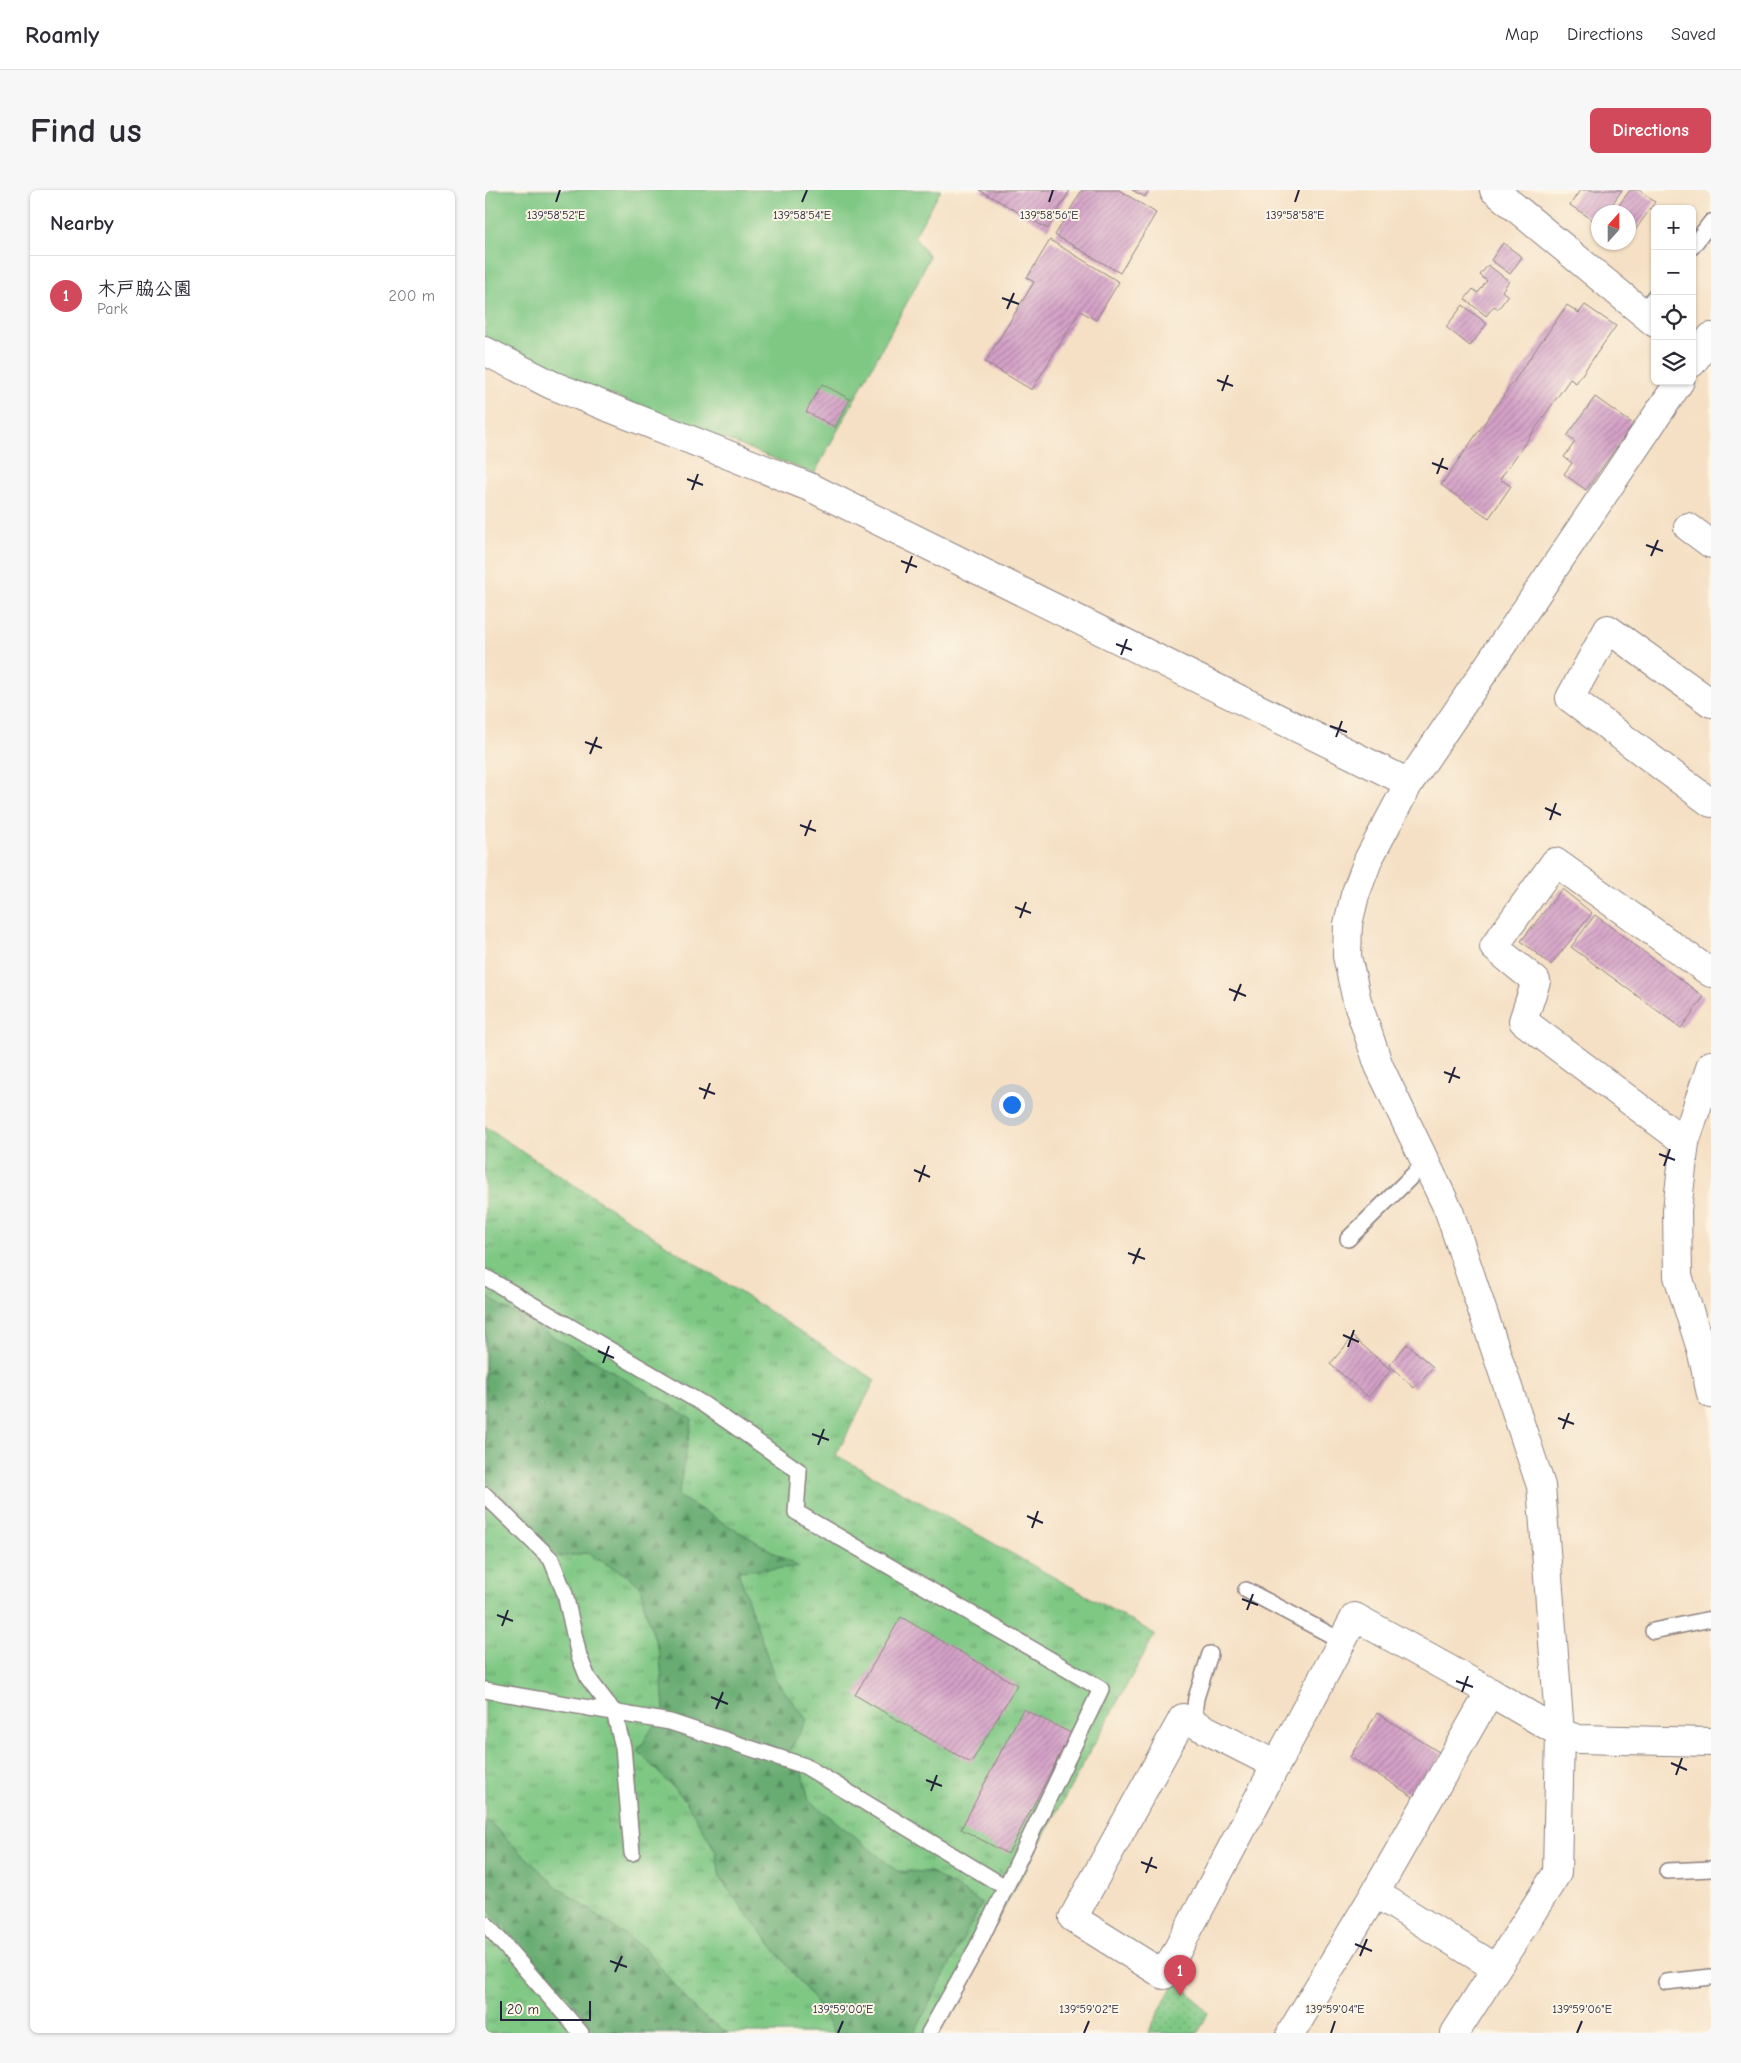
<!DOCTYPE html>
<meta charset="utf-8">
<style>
:root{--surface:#fff;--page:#f7f7f7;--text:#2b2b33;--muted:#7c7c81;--line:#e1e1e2;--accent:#d1495b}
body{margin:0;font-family:"Comic Neue","Klee One",sans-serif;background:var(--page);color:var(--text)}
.controls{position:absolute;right:15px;top:15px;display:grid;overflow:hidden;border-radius:8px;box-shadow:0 1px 4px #0004}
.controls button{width:45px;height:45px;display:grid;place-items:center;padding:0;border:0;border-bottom:1px solid var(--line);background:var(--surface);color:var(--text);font:25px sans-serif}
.compass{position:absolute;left:1106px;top:15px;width:45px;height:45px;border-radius:50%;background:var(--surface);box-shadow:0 1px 4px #0004;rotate:21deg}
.scale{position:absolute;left:15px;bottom:12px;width:91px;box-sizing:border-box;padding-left:5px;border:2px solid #22223b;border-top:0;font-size:14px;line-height:18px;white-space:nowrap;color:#22223b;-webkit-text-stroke:4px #fcf5e5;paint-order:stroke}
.you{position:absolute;left:526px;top:914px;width:18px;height:18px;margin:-12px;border:4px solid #fff;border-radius:50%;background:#1a73e8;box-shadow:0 0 0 8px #1a73e833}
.badge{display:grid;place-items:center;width:32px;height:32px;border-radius:50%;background:var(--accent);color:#fff;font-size:16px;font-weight:700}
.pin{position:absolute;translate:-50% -41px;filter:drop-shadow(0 1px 2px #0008)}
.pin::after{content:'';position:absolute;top:26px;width:18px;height:15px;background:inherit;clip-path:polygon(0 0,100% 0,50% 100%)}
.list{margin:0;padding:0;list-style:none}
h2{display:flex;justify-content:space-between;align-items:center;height:65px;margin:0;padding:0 20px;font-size:21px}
h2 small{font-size:16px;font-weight:400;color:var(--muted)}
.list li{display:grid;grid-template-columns:32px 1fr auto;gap:15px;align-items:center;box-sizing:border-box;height:80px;padding:0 20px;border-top:1px solid var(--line)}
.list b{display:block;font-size:19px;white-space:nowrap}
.list p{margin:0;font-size:16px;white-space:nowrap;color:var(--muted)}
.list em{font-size:16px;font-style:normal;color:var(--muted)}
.icon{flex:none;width:28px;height:28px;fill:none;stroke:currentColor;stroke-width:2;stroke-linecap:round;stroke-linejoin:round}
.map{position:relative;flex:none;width:1226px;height:1843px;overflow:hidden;border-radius:8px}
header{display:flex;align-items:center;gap:30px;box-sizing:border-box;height:70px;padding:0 25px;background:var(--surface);border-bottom:1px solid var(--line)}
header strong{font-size:24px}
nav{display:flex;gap:28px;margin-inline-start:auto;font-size:18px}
.intro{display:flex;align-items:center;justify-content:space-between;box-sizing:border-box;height:120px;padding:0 30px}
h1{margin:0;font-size:35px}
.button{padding:12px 22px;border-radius:8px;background:var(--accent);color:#fff;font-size:18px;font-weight:700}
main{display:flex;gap:30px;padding:0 30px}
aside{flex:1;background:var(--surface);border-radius:8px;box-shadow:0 1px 4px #0004}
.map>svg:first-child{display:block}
.grass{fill:url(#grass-tufts);stroke:#507560}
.forest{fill:url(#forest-firs);stroke:#446756}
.park{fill:url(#park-dots);stroke:#507560}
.garden{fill:#7fc884;stroke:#507560}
.building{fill:url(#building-hatch)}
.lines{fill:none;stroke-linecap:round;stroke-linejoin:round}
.lane-casing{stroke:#8c8180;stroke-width:18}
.street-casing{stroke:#8c8180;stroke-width:30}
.secondary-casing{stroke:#8c8180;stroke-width:30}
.lane{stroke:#fff;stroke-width:15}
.street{stroke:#fff;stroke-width:28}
.secondary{stroke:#fff;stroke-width:28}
.ticks{fill:none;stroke:#22223b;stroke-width:2}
.ticks-label{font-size:12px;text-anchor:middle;fill:#22223b;stroke:#fcf5e5;stroke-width:4;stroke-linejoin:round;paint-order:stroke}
</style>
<header>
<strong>Roamly</strong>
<nav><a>Map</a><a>Directions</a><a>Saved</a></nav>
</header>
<div class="intro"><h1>Find us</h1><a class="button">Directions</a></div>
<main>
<aside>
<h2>Nearby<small></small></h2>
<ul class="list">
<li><span class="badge">1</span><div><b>木戸脇公園</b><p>Park</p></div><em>200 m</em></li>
</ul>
</aside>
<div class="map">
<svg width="1226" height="1843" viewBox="0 0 1226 1843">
<defs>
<pattern id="grass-tufts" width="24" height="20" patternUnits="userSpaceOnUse" patternTransform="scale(1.25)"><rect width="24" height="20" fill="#7fc884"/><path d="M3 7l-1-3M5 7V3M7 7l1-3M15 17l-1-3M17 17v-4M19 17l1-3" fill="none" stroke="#68a26d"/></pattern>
<pattern id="forest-firs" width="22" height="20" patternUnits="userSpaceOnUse" patternTransform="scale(1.25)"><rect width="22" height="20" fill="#67ac72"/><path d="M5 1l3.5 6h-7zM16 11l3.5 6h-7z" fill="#548c5f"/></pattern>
<pattern id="park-dots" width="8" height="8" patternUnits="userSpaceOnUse" patternTransform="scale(1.25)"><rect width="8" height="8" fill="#7fc884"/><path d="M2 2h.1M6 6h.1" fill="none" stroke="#68a26d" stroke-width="1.8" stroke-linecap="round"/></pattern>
<pattern id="building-hatch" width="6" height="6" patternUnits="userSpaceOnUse" patternTransform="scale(1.25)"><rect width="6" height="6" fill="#d4a1c7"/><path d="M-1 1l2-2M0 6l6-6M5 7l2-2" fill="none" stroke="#ac83a3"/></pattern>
</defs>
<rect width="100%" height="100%" fill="#fcf5e5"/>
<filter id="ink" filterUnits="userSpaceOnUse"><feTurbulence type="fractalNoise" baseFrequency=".02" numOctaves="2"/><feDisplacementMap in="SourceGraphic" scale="10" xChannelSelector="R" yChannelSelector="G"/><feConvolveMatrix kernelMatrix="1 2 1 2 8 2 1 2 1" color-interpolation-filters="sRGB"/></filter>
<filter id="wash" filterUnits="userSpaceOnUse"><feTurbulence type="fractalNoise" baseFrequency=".0096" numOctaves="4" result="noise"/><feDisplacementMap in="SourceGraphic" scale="20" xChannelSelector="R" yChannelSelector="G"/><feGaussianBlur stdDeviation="1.12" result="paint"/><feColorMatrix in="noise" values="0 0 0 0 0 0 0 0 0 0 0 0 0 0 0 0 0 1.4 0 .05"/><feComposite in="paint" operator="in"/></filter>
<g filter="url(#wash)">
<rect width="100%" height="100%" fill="#f5e0c5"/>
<polygon class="grass" points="0,937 390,1190 351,1265 670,1444 450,1843 0,1843"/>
<g class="forest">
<polygon points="0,1106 207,1229 193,1306 314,1377 253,1381 290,1489 322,1530 297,1574 317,1582 324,1610 412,1681 446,1682 497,1713 429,1843 349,1843 329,1810 235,1689 231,1662 201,1611 153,1561 179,1519 175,1465 159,1416 157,1399 146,1388 102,1363 74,1367 0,1289"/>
<polygon points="0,1628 70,1695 161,1760 213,1823 243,1843 112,1843 84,1806 0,1717"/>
</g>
<polygon class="park" points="691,1789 723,1823 713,1843 663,1843"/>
<polygon class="garden" points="0,0 456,0 429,47 444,66 433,92 329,284 75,185 0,149"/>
<g id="blocks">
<g class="building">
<polygon points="494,0 585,0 563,39"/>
<polygon points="597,0 634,0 671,23 635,83 570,45"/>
<polygon points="647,0 664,0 660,7"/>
<polygon points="1095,0 1137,0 1122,22 1114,22 1114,34 1085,15"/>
<polygon points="1145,0 1154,0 1170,12 1144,49 1144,22 1129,22"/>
<polygon points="565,50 634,92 611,130 595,121 547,200 500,172 549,92 542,88"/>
<polygon points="1018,53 1037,67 1025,84 1006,70"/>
<polygon points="1003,75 1024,91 1017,101 1023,106 1013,119 1009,116 1001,126 980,109 988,99 993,103 1002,91 995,85"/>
<polygon points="978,115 1002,134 985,156 961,137"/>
<polygon points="1082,115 1094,123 1100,115 1131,136 1091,193 1085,189 1015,289 1026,296 1004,328 956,295"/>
<polygon points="337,194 365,209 350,237 321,222"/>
<polygon points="1110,207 1148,234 1101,300 1079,284 1087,273 1079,267 1090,252 1082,246"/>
<polygon points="1077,699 1107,723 1066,775 1036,751"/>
<polygon points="1110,725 1219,807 1196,838 1086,757"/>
<polygon points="868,1147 906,1180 883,1207 845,1174"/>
<polygon points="922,1154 948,1177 929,1198 904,1175"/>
<polygon points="416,1427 532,1495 486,1573 370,1505"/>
<polygon points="538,1519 586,1543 523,1664 476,1639"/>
<polygon points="892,1523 957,1564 930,1608 865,1567"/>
</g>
</g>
</g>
<g filter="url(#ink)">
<use href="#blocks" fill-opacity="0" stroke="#8c8180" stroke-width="1"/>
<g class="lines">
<defs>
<g id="lane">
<polyline points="1207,57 1226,32"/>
<polyline points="1157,123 1170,106"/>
<polyline points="863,1049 940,973"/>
<polyline points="0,1087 218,1214 314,1281 311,1322 616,1499 491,1759 444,1843"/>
<polyline points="0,1305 66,1369 80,1404 94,1466 103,1488 129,1522 138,1557 147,1663"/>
<polyline points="761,1400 857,1451"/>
<polyline points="1168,1441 1226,1429"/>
<polyline points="0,1500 185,1532 320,1576 520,1697"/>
<polyline points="708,1532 711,1508 725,1464"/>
<polyline points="1182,1681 1226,1679"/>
<polyline points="0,1733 96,1843"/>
<polyline points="1181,1792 1226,1787"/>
</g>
<g id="street">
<polyline points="0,161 67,195 327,298 924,593"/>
<polyline points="1207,173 1226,147"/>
<polyline points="1203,337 1226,354"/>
<polyline points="1226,513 1123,439 1085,508 1226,613"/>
<polyline points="1226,875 1200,952 1192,1020 1193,1086 1216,1159 1226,1204"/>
<polyline points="1200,952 1038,831 1051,791 1009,757 1070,672 1226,783"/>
<polyline points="791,1575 698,1528 588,1728 679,1785 870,1427 1005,1502 1075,1543 1093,1549 1226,1552"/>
<polyline points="890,1703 1005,1502"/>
<polyline points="806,1843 890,1703 1011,1778"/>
<polyline points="970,1843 1072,1683 1075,1543 1056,1296 964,1021 894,876 872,811 862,766 863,734 870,705 884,668 924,593 1195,191"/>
</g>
<g id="secondary">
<polyline points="1009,0 1170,133"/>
<polyline points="1207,164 1211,167"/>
</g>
</defs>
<use href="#lane" class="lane-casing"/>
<use href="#street" class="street-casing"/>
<use href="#secondary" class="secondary-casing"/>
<use href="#lane" class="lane"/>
<use href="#street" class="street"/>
<use href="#secondary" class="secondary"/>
</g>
</g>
<path class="ticks" d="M71,12L75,0M317,12L322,0M564,12L568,0M810,12L814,0M517,108L534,114M522,119L529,103M732,190L748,196M737,201L743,185M947,273L963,279M952,284L958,268M202,289L218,295M207,300L213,284M1161,355L1178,361M1166,366L1173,350M416,371L432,377M421,383L427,366M631,454L647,460M636,465L642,449M845,536L862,542M851,547L857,531M100,552L117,558M105,564L112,547M1060,618L1076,625M1065,630L1071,613M315,635L331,641M320,646L326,630M530,717L546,723M535,728L541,712M744,799L761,806M749,811L756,794M959,882L975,888M964,893L970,877M214,898L230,904M219,909L225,893M1174,964L1190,970M1179,976L1185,959M429,980L445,987M434,992L440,975M643,1063L660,1069M648,1074L655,1058M858,1145L874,1152M863,1157L869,1140M113,1161L129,1168M118,1173L124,1156M1073,1228L1089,1234M1078,1239L1084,1223M327,1244L344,1250M333,1255L339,1239M542,1326L558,1333M547,1338L553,1321M757,1409L773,1415M762,1420L768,1404M12,1425L28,1431M17,1436L23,1420M971,1491L988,1497M977,1502L983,1486M226,1507L243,1514M231,1519L238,1502M1186,1573L1202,1580M1191,1585L1197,1568M441,1590L457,1596M446,1601L452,1585M656,1672L672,1678M661,1683L667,1667M870,1754L887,1761M875,1766L882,1749M125,1771L142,1777M130,1782L137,1766M353,1843L358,1831M599,1843L604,1831M846,1843L850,1831M1092,1843L1097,1831"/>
<g class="ticks-label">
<text x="71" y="29">139°58'52"E</text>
<text x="317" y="29">139°58'54"E</text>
<text x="564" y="29">139°58'56"E</text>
<text x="810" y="29">139°58'58"E</text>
<text x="358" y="1823">139°59'00"E</text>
<text x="604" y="1823">139°59'02"E</text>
<text x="850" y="1823">139°59'04"E</text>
<text x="1097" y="1823">139°59'06"E</text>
</g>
</svg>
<div class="controls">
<button>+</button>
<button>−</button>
<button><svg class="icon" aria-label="locate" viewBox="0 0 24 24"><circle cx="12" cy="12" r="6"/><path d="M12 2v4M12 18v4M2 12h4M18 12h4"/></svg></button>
<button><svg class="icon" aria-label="layers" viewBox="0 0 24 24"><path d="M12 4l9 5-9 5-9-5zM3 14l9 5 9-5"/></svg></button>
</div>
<svg class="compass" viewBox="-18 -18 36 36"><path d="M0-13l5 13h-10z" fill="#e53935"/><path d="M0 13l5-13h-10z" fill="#7c7c81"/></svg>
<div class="scale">20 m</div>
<div class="you"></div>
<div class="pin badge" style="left:695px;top:1806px">1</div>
</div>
</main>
